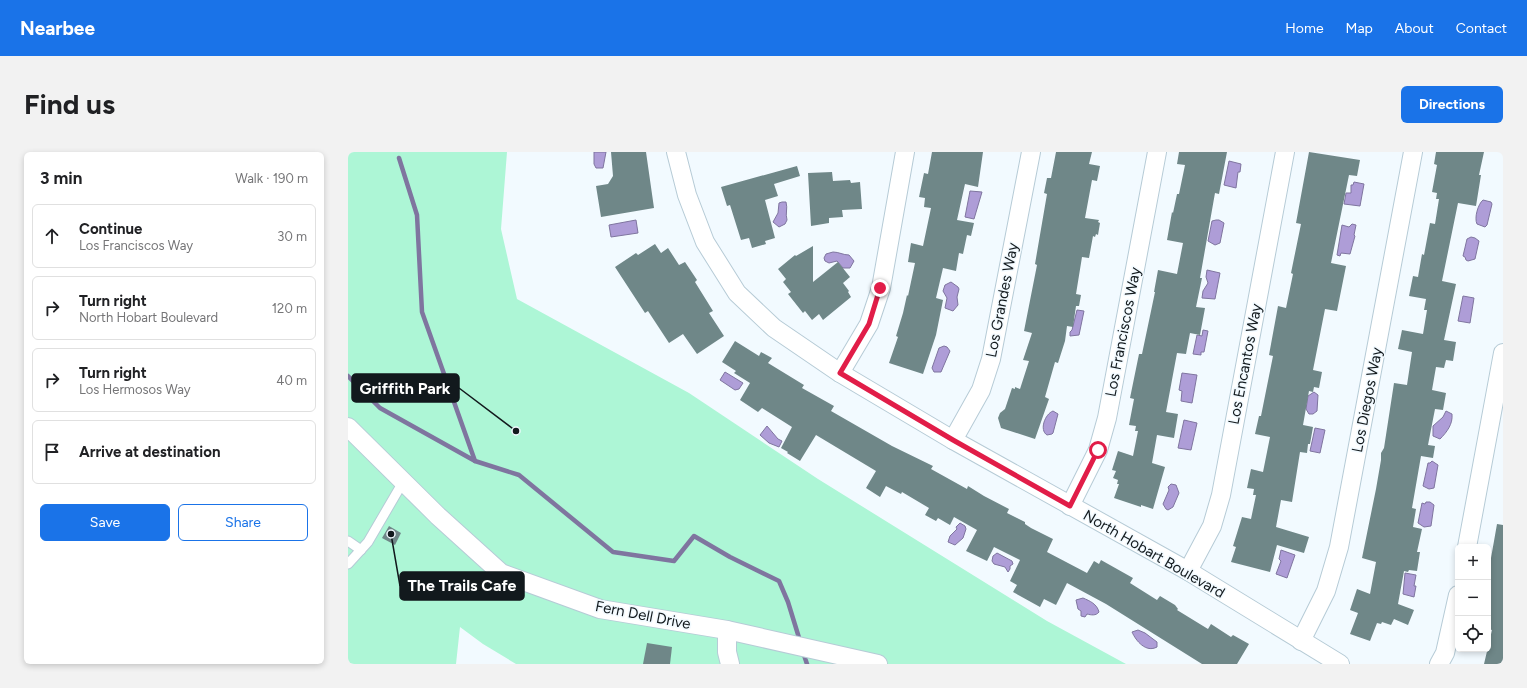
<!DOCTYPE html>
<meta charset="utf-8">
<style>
:root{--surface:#fff;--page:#f2f2f2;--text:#202124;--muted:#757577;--line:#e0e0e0;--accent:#1a73e8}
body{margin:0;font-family:Figtree,sans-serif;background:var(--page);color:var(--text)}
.controls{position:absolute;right:12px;bottom:12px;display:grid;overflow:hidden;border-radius:6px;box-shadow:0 2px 6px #0003}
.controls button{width:36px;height:36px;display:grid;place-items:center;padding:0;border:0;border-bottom:1px solid var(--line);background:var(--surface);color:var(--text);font:20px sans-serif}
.stop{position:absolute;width:12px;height:12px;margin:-9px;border:3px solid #e11d48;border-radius:50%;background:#fff}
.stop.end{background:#e11d48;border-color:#fff;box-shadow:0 1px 4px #0008}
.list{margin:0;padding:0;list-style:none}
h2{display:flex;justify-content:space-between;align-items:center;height:52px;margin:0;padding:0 16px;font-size:17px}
h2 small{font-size:13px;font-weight:400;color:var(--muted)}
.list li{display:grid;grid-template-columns:26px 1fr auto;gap:12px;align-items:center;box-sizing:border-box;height:64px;margin:0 8px 8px;padding:0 8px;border:1px solid var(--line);border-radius:6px}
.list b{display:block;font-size:15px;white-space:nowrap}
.list p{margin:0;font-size:13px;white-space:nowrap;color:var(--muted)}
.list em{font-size:13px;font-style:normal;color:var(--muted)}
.actions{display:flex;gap:8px;padding:12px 16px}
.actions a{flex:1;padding:9px 0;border:1px solid var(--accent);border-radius:6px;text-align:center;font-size:14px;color:var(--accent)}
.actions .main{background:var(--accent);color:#fff}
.icon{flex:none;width:22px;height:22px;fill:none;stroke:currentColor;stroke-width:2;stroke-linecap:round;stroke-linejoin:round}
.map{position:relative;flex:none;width:1155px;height:512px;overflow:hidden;border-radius:6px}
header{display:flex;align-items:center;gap:24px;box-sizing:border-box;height:56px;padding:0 20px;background:var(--accent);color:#fff}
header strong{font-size:19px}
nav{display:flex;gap:22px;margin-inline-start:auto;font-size:14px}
.intro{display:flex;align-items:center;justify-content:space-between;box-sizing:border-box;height:96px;padding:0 24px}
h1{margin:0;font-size:28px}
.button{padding:10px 18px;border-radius:6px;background:var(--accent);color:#fff;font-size:14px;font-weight:700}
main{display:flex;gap:24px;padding:0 24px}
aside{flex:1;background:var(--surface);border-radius:6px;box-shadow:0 2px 6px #0003}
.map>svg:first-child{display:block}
.green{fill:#adf6d6}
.water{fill:#ae9dd7;stroke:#7f759f}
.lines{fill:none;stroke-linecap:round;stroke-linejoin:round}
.stream{stroke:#7f759f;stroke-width:4.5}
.building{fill:#6f8788}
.service-casing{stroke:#b6cbd6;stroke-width:11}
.minor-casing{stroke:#b6cbd6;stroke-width:20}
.service{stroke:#fff;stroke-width:9}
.minor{stroke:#fff;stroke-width:18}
.route{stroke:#e11d48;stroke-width:5}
.labels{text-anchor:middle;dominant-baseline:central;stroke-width:3;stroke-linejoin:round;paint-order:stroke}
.street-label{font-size:15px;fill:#12191d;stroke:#f2faff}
.leader{fill:none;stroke:#12191d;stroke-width:1.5}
.callout-dot{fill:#12191d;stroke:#f2faff;stroke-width:1.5}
.callout{fill:#12191d;stroke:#12191d;stroke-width:1.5}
.callout-label{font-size:16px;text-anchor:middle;font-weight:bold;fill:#fff}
</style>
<header>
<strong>Nearbee</strong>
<nav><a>Home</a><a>Map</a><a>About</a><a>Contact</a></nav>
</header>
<div class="intro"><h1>Find us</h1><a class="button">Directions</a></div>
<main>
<aside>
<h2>3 min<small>Walk · 190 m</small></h2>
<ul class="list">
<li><svg class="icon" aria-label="ahead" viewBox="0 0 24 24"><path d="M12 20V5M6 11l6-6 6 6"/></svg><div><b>Continue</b><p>Los Franciscos Way</p></div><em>30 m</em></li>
<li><svg class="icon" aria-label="right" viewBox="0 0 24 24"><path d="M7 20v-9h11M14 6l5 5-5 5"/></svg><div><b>Turn right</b><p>North Hobart Boulevard</p></div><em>120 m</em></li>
<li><svg class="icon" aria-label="right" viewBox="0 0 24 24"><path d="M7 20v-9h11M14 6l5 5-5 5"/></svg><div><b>Turn right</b><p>Los Hermosos Way</p></div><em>40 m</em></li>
<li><svg class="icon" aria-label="arrive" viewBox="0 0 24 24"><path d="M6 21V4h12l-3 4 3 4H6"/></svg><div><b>Arrive at destination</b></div></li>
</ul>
<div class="actions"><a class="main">Save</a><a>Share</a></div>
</aside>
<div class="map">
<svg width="1155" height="512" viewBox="0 0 1155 512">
<rect width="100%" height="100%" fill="#f2faff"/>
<polygon class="green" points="0,0 159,0 153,77 169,147 341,241 470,327 699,469 778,512 168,512 135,492 112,475 108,512 0,512"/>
<g class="water">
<polygon points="246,0 258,0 255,16 248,16 246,12"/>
<polygon points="881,9 893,12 892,20 890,20 888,36 876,33"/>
<polygon points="1006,30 1016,32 1012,54 996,52 998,41 1003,41 1003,33 1005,33"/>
<polygon points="622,39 634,40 626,67 617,65"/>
<path d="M1135,48L1143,50L1144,52L1139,73L1137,75L1129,72C1126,66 1130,52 1135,48Z"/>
<path d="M434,50H438C440,57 437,61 439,68L437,72L431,75L425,70L430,61L431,51Z"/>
<polygon points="288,68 290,81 263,85 261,73"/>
<polygon points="868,68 871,68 876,71 872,91 867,93 860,89 864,69"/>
<polygon points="1004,72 1008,73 1006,83 1007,84 1002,102 993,101 992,104 989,103 994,73 1001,75"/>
<polygon points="1123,85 1127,86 1131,89 1127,107 1120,109 1118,108 1117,105 1115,104 1119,87"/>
<path d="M485,100C491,100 495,103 501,103L506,109L502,116H495L489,109L481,111L477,109L476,106L478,102Z"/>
<polygon points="859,118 872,121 867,147 854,146 855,139 860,131 858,125"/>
<polygon points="603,130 610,135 611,137 609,145 610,153 605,159 597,156 599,146 595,139 597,133"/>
<polygon points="1115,144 1126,146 1122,171 1110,169"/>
<polygon points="729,158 736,159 731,183 722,184 722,180 724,178"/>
<polygon points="855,178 860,179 856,200 853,200 853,203 845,202 849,183 854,184"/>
<polygon points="596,194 599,195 602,199 593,220 586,220 584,216 591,196"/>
<polygon points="377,220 395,231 391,237 387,238 372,228"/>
<polygon points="834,221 849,223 844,251 833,249 834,239 831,238"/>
<polygon points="966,240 970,243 969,259 965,262 961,262 958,257 960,244"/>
<path d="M705,259L710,262L705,281L704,282L699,283C691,278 697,262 705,259Z"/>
<path d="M1098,259L1104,262C1105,272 1099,280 1092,287L1085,284V274L1095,265Z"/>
<polygon points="836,268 849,271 843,298 830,296"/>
<polygon points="419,274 430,287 434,289 431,295 421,291 412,283"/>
<polygon points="967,276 977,278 972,301 962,299"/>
<polygon points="1084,309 1090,313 1086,336 1081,337 1075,334 1080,311 1082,311"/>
<polygon points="823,332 828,333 831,341 825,355 820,358 818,357 815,352 821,338 820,335"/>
<polygon points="1078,350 1082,350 1086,353 1083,374 1076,375 1070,371 1074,351 1077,352"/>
<polygon points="612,371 617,374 618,377 615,386 607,393 600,390 602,384 609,377 608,375"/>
<polygon points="933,398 947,403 939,426 928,422 933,409 931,407"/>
<polygon points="649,401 664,409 665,412 662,414 662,417 660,420 657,415 646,412 644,409 645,404"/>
<polygon points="1057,421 1068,423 1066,434 1068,434 1066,445 1055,442"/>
<path d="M735,446C742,449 749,452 751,460C748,464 743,463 739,462L737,465L733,464V459L730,457L728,448Z"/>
<path d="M790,478L797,481L809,490V495C798,501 788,489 784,480Z"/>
</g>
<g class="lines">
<g class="stream">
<polyline points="51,6 69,63 74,160 127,309"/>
<polyline points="0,224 32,256 127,309 171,323 265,400 326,409 346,384 382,405 431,429 440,450 452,489"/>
<polyline points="455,500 459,512"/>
</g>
</g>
<g class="building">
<polygon points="263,0 298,0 306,56 253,65 248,34 260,32 265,24"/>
<polygon points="584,0 635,0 630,35 617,32 609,68 626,71 623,84 619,83 615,102 611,101 608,119 595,116 588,146 595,148 588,183 575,222 541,211 550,185 548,184 555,161 559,143 560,144 567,111 560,110 563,91 575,94 583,56 576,55 577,46 571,45 576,21 580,22"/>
<polygon points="708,0 744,0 741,12 752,14 749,29 744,28 737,66 751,68 750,70 752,71 750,83 748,82 747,85 745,84 741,106 734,105 728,142 733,143 731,154 728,154 725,175 719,174 717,189 710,211 707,210 697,245 701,247 687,287 653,276 650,266 652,261 657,257 664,236 667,237 667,235 672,237 681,209 675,208 684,181 676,179 689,113 687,112 699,42 696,41 699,26 703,26"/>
<polygon points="831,0 879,0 871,42 867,41 852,126 854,126 848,155 857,156 852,183 842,181 838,202 829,201 818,260 830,262 826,286 809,283 804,311 817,315 805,357 793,353 793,355 766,346 771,332 769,332 770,328 765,326 768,319 764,318 770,299 785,304 790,279 787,279 788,274 781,273 786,247 782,246 791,202 794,202 807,140 806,140 810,118 829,122 835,91 819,88 824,60 825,61 829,42 831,42 837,13 829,12"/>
<polygon points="961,0 1012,8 1009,24 1001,23 983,111 998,114 989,159 977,157 965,218 974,220 971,236 966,235 965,240 961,239 955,273 965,275 962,292 960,292 959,301 952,300 944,350 933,348 928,375 961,385 956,401 929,393 922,420 883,410 888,395 885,394 894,365 903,367 908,343 905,343 906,337 899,336 903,317 915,320 922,285 907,282 911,264 913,264 925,204 921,203 930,154 938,156 945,122 943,121 953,72 948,71"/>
<polygon points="1088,0 1136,0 1131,23 1133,23 1128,54 1110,51 1094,129 1108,132 1096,188 1108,190 1105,209 1098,208 1096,216 1088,215 1084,238 1098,241 1095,258 1087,257 1080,293 1087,294 1085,306 1073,304 1064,356 1068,357 1065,375 1074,377 1069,400 1072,400 1069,419 1061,418 1060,420 1056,419 1050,452 1066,458 1060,473 1046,467 1043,473 1034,470 1033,472 1029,471 1022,489 1002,482 1010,461 1002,458 1009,437 1022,442 1028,410 1014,406 1028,337 1033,308 1033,301 1036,296 1046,231 1059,233 1064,200 1050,197 1054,178 1075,182 1079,158 1076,158 1078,147 1061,144 1065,124 1070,125 1074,102 1076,103 1082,71 1087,72 1091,47 1088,47 1089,41 1084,40 1089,13 1086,12"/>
<polygon points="449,14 452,24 426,32 430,44 417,48 427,86 417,89 418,92 404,96 401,86 393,88 382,53 379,54 373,35"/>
<polygon points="484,20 485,29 502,28 503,31 512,30 514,57 494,58 495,65 481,66 481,71 463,74 460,21"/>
<polygon points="307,92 313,101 320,96 331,113 337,110 349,128 347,130 365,159 361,161 376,184 349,202 335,182 321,191 300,159 297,161 267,115 288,101 290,103"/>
<polygon points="465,94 465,130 490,110 502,125 495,131 501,139 500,140 503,145 475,168 471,162 464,168 457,159 455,161 440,142 443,140 435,130 438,127 430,117 447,103 448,104"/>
<polygon points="387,189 411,204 413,200 424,206 420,211 456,233 454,236 486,254 483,259 544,294 585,314 583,317 619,337 620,334 636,344 661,357 659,361 677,370 677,372 683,376 705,387 699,400 739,421 746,409 751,412 753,408 785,426 782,431 809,448 812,444 827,453 830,457 829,458 860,477 863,472 883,485 885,483 901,492 889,512 854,512 758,452 719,431 708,453 696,447 692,455 665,440 669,433 662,429 672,408 646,395 639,409 618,399 629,378 606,365 602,373 590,366 588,369 577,363 581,356 554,340 553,342 538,334 532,345 518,336 528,319 468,283 452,309 439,301 440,300 433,296 444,275 414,256 410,260 392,248 402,231 386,221 388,219 374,210"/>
<polygon points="1149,372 1155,373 1155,512 1136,512 1144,478 1140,477 1140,405 1143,406"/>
<polygon points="41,374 53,381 47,393 34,386"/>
<polygon points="299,491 324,495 322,512 295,512"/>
</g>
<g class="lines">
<defs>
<g id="service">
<polyline points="0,389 13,398"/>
<polyline points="0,412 20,390 55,330"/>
</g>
<g id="minor">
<polyline points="328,0 339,43 357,90 389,141 426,176 492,221 605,288 840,419 992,512"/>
<polyline points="492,221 521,172 533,136 557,0"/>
<polyline points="0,275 90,364 153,421 252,457 379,478 530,512"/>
<polyline points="605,288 633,238 643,207 683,0"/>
<polyline points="722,354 750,298 759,266 809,0"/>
<polyline points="1119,395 1155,201"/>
<polyline points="840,419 864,374 873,343 937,0"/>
<polyline points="379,478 379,500 382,512"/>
<polyline points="953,489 978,439 991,395 1065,0"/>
<polyline points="1091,512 1097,501 1110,443"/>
</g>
</defs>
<use href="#service" class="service-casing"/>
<use href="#minor" class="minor-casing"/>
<use href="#service" class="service"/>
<use href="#minor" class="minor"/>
</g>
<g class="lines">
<polyline class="route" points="532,136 521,172 492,221 605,288 722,354 750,298"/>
</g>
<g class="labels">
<g class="street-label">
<text transform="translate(654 148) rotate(-79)">Los Grandes Way</text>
<text transform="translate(775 180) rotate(-79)">Los Franciscos Way</text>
<text transform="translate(897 212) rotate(-79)">Los Encantos Way</text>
<text transform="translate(1019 248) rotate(-79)">Los Diegos Way</text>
<text transform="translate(806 402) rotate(30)">North Hobart Boulevard</text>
<text transform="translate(295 463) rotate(11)">Fern Dell Drive</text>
</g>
</g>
<path class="leader" d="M168 279L111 236M43 382L52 434"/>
<g class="callout-dot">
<circle cx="168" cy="279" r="4"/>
<circle cx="43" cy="382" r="4"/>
</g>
<g class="callout">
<rect x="4" y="222" width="107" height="28" rx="4"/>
<rect x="52" y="420" width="124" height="28" rx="4"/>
</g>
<g class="callout-label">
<text x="57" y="242">Griffith Park</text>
<text x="114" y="439">The Trails Cafe</text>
</g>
</svg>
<div class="controls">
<button>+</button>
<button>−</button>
<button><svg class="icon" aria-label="locate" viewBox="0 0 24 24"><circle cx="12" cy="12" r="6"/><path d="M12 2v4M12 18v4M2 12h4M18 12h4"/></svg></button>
</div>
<div class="stop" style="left:750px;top:298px"></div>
<div class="stop end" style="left:532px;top:136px"></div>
</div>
</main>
